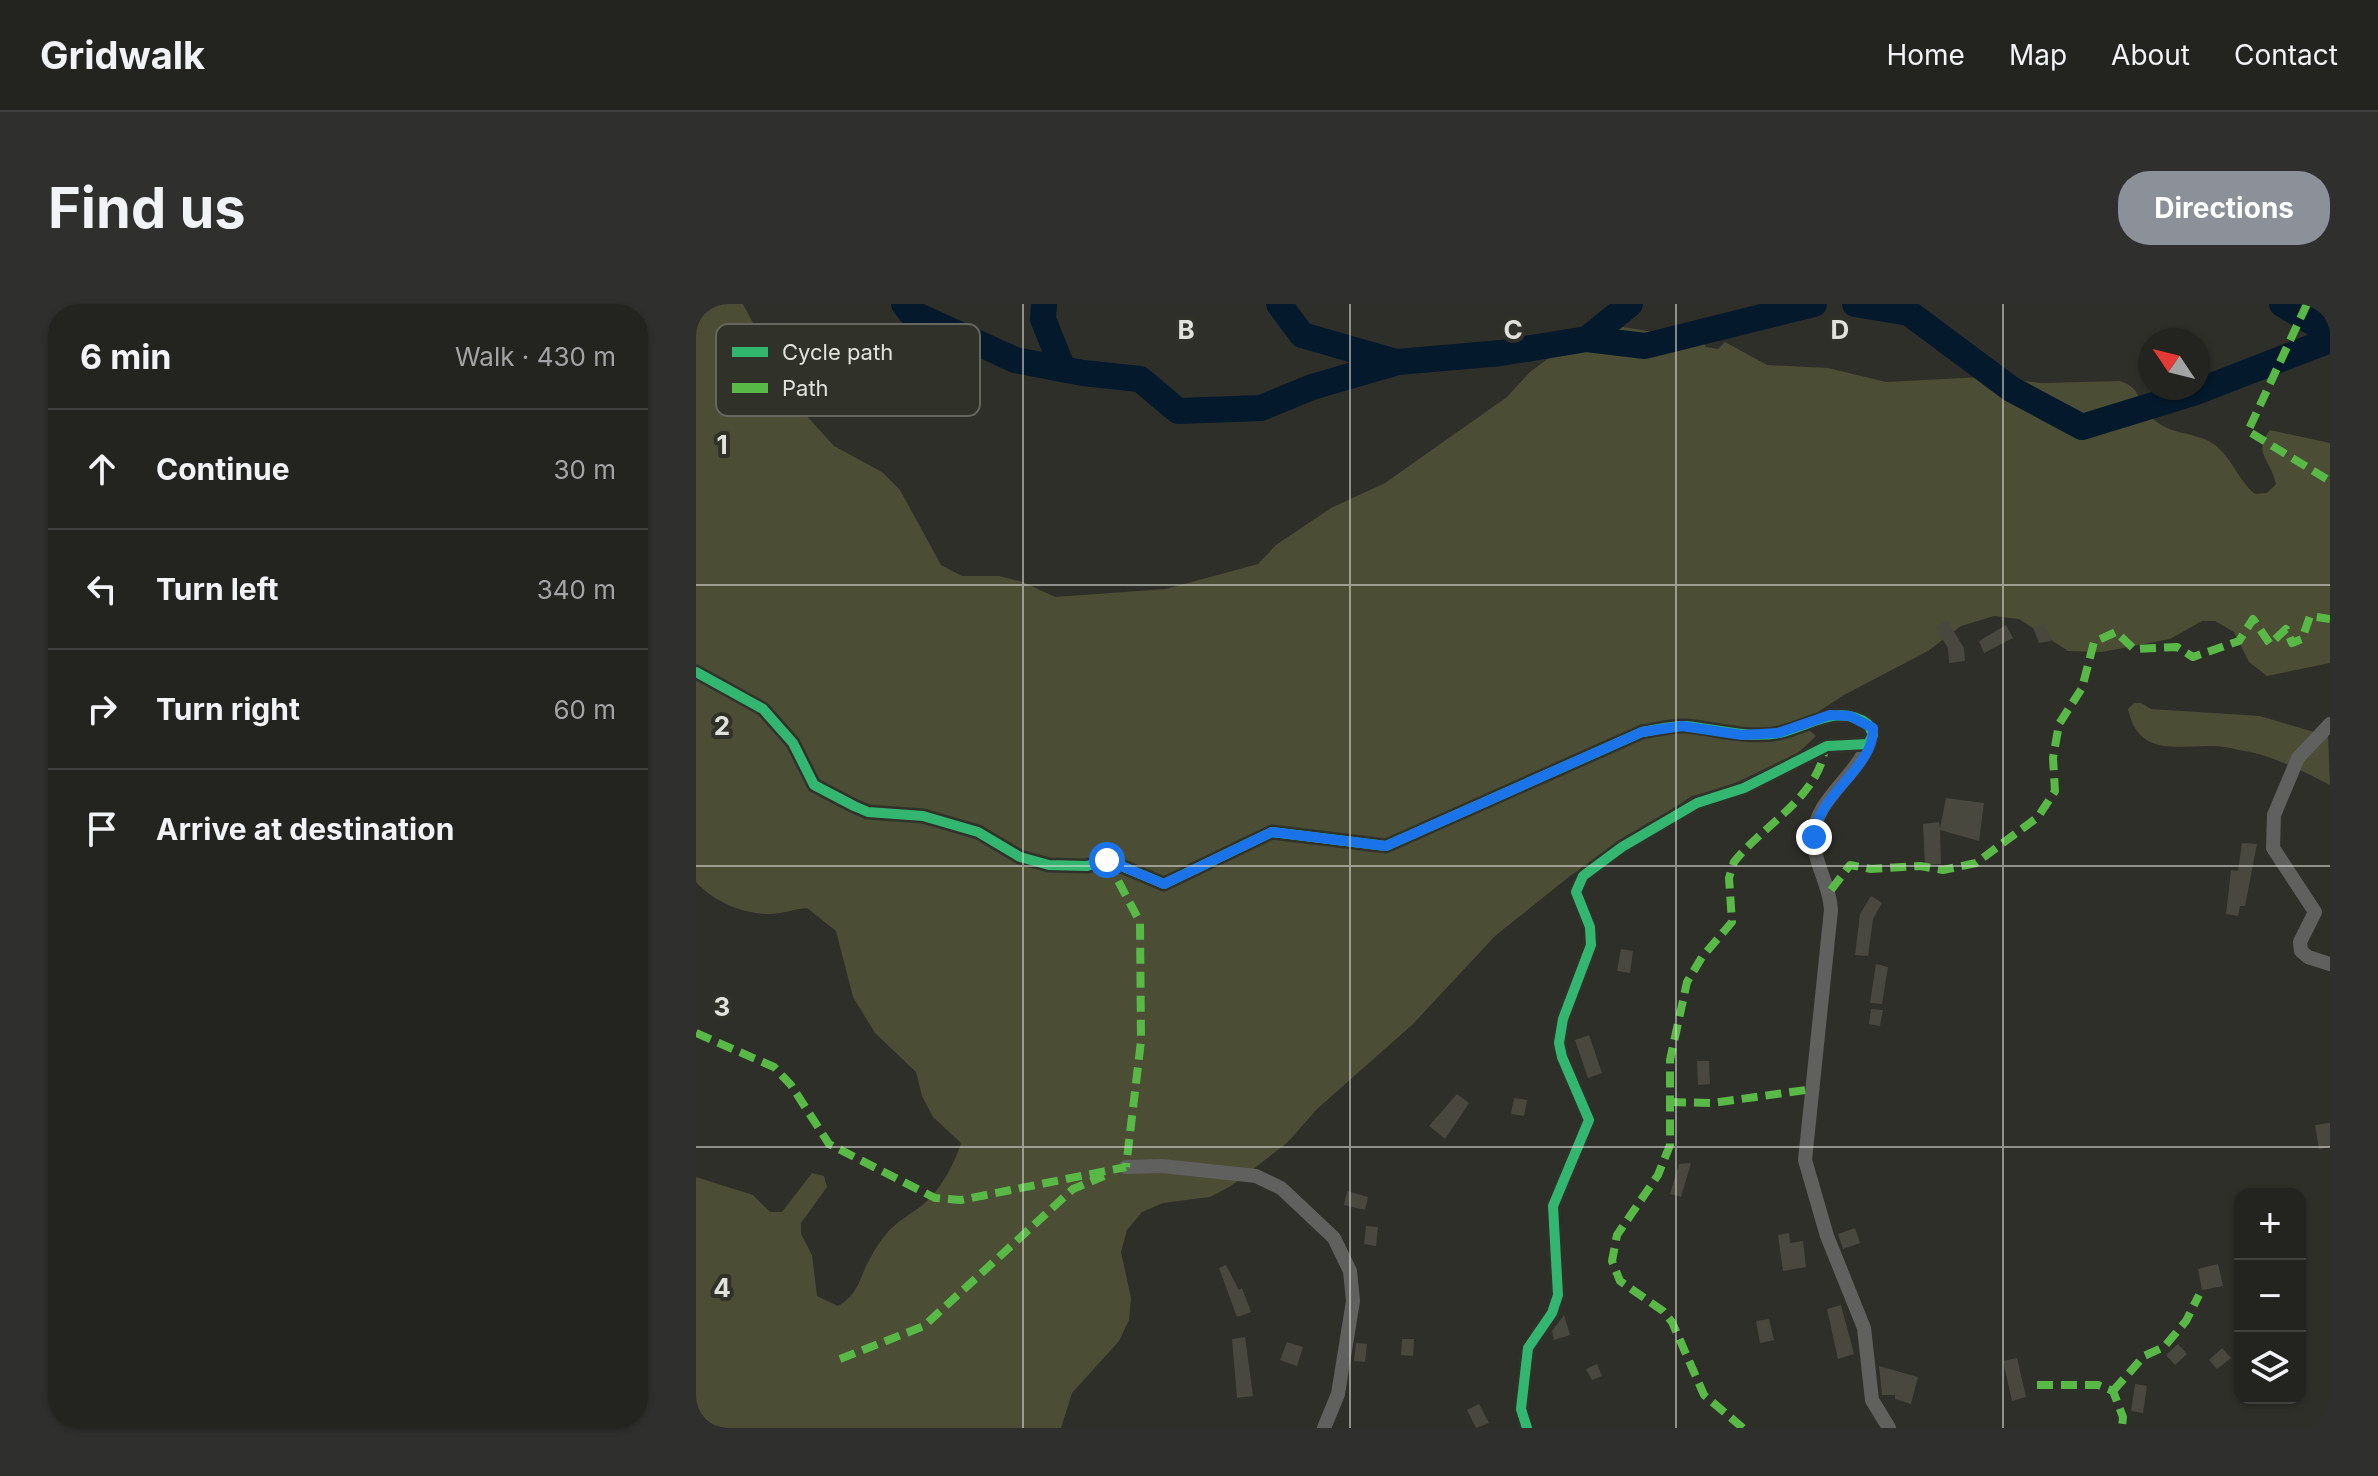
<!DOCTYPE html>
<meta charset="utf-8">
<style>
:root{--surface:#232320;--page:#2f2f2d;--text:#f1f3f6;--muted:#a3a4a5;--line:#40403e;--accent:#8c9099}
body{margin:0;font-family:Inter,sans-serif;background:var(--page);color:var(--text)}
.controls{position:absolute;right:24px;bottom:24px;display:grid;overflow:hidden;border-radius:16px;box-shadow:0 2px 6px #0004}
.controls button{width:72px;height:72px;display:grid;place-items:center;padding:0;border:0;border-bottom:2px solid var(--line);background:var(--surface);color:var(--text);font:40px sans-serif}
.compass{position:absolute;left:1442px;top:24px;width:72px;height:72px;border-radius:50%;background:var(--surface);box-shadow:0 2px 6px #0004;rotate:305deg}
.stop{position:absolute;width:24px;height:24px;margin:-18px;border:6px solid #1a73e8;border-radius:50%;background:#fff}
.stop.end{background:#1a73e8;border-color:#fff;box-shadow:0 2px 8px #0008}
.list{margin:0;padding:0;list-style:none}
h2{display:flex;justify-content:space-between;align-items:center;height:104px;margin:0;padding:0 32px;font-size:34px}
h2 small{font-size:26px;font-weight:400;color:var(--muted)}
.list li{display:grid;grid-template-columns:52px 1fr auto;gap:24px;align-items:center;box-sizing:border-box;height:120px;padding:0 32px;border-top:2px solid var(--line)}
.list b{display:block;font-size:30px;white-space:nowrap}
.list em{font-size:26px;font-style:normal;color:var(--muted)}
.icon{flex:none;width:44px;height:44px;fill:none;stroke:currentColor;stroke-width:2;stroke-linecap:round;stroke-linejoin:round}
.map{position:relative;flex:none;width:1634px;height:1124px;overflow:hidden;border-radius:32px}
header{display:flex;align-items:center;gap:48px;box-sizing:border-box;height:112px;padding:0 40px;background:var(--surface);border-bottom:2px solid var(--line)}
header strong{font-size:38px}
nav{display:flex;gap:44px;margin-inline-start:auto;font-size:28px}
.intro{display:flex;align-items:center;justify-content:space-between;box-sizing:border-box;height:192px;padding:0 48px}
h1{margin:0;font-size:56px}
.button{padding:20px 36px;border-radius:32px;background:var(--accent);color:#fff;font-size:28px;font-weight:700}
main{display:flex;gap:48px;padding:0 48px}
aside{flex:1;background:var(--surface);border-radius:32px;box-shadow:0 2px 6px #0004}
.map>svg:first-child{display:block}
.green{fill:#4b4d34}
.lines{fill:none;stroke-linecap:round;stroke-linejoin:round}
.river{stroke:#04192c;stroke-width:26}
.building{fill:#48483e}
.minor{stroke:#60605f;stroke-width:14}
.quiet{stroke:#58b947;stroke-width:8;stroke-dasharray:16 8;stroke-linecap:butt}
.cycleway-casing{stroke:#303128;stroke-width:15}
.cycleway{stroke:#33b770;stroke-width:10}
.route{stroke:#1a73e8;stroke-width:10}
.grid{fill:none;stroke:#e1e2dc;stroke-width:2;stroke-opacity:0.55}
.key{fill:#303128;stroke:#65665e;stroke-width:2}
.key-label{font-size:22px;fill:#e1e2dc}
.grid-label{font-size:26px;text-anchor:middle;font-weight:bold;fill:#e1e2dc;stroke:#303128;stroke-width:8;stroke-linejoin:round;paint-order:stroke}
</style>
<header>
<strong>Gridwalk</strong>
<nav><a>Home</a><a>Map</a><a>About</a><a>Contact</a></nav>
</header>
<div class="intro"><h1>Find us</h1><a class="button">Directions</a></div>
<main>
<aside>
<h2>6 min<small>Walk · 430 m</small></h2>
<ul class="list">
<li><svg class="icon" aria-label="ahead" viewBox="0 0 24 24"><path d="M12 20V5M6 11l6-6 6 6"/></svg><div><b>Continue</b></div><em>30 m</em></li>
<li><svg class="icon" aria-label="left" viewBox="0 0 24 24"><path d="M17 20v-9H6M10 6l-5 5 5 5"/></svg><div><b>Turn left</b></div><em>340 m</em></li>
<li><svg class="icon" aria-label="right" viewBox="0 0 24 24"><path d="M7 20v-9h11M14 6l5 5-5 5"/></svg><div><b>Turn right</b></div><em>60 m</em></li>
<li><svg class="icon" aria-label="arrive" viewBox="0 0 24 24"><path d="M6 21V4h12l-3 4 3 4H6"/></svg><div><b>Arrive at destination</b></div></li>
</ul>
</aside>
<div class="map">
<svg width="1634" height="1124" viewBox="0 0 1634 1124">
<rect width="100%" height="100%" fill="#2f2f2a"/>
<g class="green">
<path d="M0,0H47L99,99L138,142L186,168L204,186L245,261L266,272H303L327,278L359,293L470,285L562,260L580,241L635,204L689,179L811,93L834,68L882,32L914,21L958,28L998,23L1010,43L1022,45L1029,38L1071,61L1132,64L1190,78L1287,73L1347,79L1424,77C1446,84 1442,100 1456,114C1474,132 1500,127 1519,141C1535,153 1543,177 1559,190L1571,189L1580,180C1575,155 1556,150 1574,126L1634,139V359L1571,372L1553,358L1538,328L1519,317H1506L1474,335L1406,348L1372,347L1323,315L1298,312L1265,322L1232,347L1148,391L1105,419L1120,432L1102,449L1023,487L996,492L874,572L799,632L717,720L621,805L591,839L535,882L514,893L467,899L446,908L431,926L425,948L435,994L433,1016L423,1037L376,1089L365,1124H0V873L57,891L74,908H86L116,869L128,872L131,883L105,919V930L116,951L121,992L142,1002C164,990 164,970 176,951C192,923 200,920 224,903C243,889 258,861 265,839L237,813L226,792L220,768L179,729L157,693L140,627L111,604C98,605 86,610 74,610C47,610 18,598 0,578Z"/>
<path d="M1438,399H1445L1455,405L1564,412L1632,432L1634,481C1608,468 1576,451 1548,447C1538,445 1527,442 1517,442C1483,441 1442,454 1432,405Z"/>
</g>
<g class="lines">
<g class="river">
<polyline points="208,0 214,8 319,56 387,69 444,75 482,107 565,104 616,83 702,58 805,49 891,35 949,42 1118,0"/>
<polyline points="348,0 347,15 367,65"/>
<polyline points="583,0 606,31 700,58"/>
<polyline points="1159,0 1213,9 1315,85 1386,123 1500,88 1634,36"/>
<polyline points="1586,0 1634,29"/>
<polyline points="891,35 934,0"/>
</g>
</g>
<g class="building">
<polygon points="1251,316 1268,344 1269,357 1253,359 1252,344 1239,323"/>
<polygon points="1349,320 1355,337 1343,339 1337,324"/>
<polygon points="1310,321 1317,334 1288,349 1283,337"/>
<polygon points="1250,494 1288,499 1283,537 1244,526 1245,560 1229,561 1227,520 1243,518 1244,524"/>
<polygon points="1546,539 1561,540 1549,602 1544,602 1542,612 1530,610 1535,566 1542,567"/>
<polygon points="1175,592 1186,599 1177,615 1172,652 1159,651 1164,610"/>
<polygon points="925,645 937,647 934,669 921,667"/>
<polygon points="1180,660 1192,663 1186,700 1174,699"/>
<polygon points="1175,705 1187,706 1184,722 1173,720"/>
<polygon points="893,731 906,769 892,774 879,736"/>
<polygon points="1001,757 1013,757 1014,780 1002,781"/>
<polygon points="761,790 773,799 749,835 733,822"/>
<polygon points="818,794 831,796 828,812 815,810"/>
<polygon points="1634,819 1634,843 1623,845 1619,821"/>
<polygon points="995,859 985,893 974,890 983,860"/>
<polygon points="651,887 672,893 669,906 648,901"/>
<polygon points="670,922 682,923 680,942 668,940"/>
<polygon points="1159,924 1164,939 1147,945 1142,930"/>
<polygon points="1093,929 1094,939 1107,937 1110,963 1087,967 1082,931"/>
<polygon points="1522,960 1527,982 1506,986 1502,965"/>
<polygon points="530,961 543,986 546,984 555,1008 541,1013 523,964"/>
<polygon points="1145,1001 1158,1050 1142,1055 1131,1005"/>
<polygon points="868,1011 874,1031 858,1036 856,1027"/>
<polygon points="1073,1015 1078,1036 1064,1039 1060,1017"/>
<polygon points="549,1033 557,1092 541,1094 536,1035"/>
<polygon points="706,1035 718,1035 717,1052 705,1051"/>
<polygon points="591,1038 607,1043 601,1062 584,1056"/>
<polygon points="660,1039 671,1040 669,1058 658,1057"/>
<polygon points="1482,1040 1491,1050 1479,1061 1470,1051"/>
<polygon points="1526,1044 1535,1054 1521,1065 1513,1056"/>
<polygon points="1321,1054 1330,1093 1316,1097 1307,1057"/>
<polygon points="901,1060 906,1072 896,1076 890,1065"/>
<polygon points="1183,1062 1222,1073 1215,1100 1199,1095 1199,1091 1186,1091"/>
<polygon points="1439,1080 1451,1082 1447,1109 1435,1107"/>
<polygon points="783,1100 793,1119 780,1124 771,1106"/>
</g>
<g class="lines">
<g class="minor">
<path d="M0,368L67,405L97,439L118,481L158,502L172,508L227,512L282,528L324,553L353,561L391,562L411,556L468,580L576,528L690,542L946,428C960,426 976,421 990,422C1021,425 1051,435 1083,429C1114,422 1142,399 1172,420L1177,431L1172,440L1131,442L1048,484L1001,499L926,543L887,572L880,588L894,623L895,641L867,715L863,739L866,753L893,816L857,902L862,991L856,1009L832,1044L825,1105L831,1124"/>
<polyline points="1634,420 1602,454 1578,511 1577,544 1619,608 1604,638 1605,647 1612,653 1634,660"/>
<path d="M1172,440C1160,473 1118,497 1118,532C1117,559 1134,580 1135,606L1109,856L1131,932L1168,1024L1176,1096L1193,1124"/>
<polyline points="430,863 466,862 560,872 585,884 638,934 654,967 657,997 642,1090 628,1124"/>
</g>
<g class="quiet">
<polyline points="1611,0 1552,127 1634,177"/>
<polyline points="411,556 444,618 445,737 430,863"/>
<polyline points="1135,586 1154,561 1175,565 1224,562 1247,566 1280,559 1342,513 1359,487 1357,454 1363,420 1386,384 1398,338 1420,328 1438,345 1481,343 1497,353 1543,337 1557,315 1574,340 1590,325 1596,339 1606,335 1614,312 1634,315"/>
<polyline points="0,729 78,763 95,781 133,840 239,894 265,896 430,863"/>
<polyline points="974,798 1016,799 1117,785"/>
<polyline points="144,1055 228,1022 377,885 408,872"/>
<polyline points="1341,1081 1402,1081 1417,1087 1427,1113 1426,1124"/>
<polyline points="1417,1087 1448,1052 1468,1043 1490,1017 1503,991"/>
<path d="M1047,1124L1008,1091L976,1018L967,1007L924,977L916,957L921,931L962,871L974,841V756L991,678L1006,653L1036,618L1033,574L1038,558C1066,522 1124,492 1129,443"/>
</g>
<defs>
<path id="cycleway" d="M0,368L67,405L97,439L118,481L158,502L172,508L227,512L282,528L324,553L353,561L391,562L411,556L468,580L576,528L690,542L946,428C960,426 976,421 990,422C1021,425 1051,435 1083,429C1114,422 1142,399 1172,420L1177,431L1172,440L1131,442L1048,484L1001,499L926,543L887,572L880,588L894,623L895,641L867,715L863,739L866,753L893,816L857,902L862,991L856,1009L832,1044L825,1105L831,1124"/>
</defs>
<use href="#cycleway" class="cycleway-casing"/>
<use href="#cycleway" class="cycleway"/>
</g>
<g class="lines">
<path class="route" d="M411,556L468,580L576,528L690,542L946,428L986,422L1046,431L1082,429L1134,411L1154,412L1177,424C1179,464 1120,491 1118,533"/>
</g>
<path class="grid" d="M327,0V1124M654,0V1124M980,0V1124M1307,0V1124M0,281H1634M0,562H1634M0,843H1634"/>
<rect x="20" y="20" width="264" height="92" rx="12" class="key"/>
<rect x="36" y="43" width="36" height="10" fill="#33b770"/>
<rect x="36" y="79" width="36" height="10" fill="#58b947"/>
<g class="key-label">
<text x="86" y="56">Cycle path</text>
<text x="86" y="92">Path</text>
</g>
<g class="grid-label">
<text x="490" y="35">B</text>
<text x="817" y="35">C</text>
<text x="1144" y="35">D</text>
<text x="26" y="150">1</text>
<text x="26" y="431">2</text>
<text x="26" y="712">3</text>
<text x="26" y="993">4</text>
</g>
</svg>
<div class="controls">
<button>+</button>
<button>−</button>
<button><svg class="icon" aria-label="layers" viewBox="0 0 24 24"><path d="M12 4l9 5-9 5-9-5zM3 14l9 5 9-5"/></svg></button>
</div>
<svg class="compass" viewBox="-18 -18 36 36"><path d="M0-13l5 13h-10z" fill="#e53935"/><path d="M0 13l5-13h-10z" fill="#a3a4a5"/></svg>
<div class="stop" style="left:411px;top:556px"></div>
<div class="stop end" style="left:1118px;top:533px"></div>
</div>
</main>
